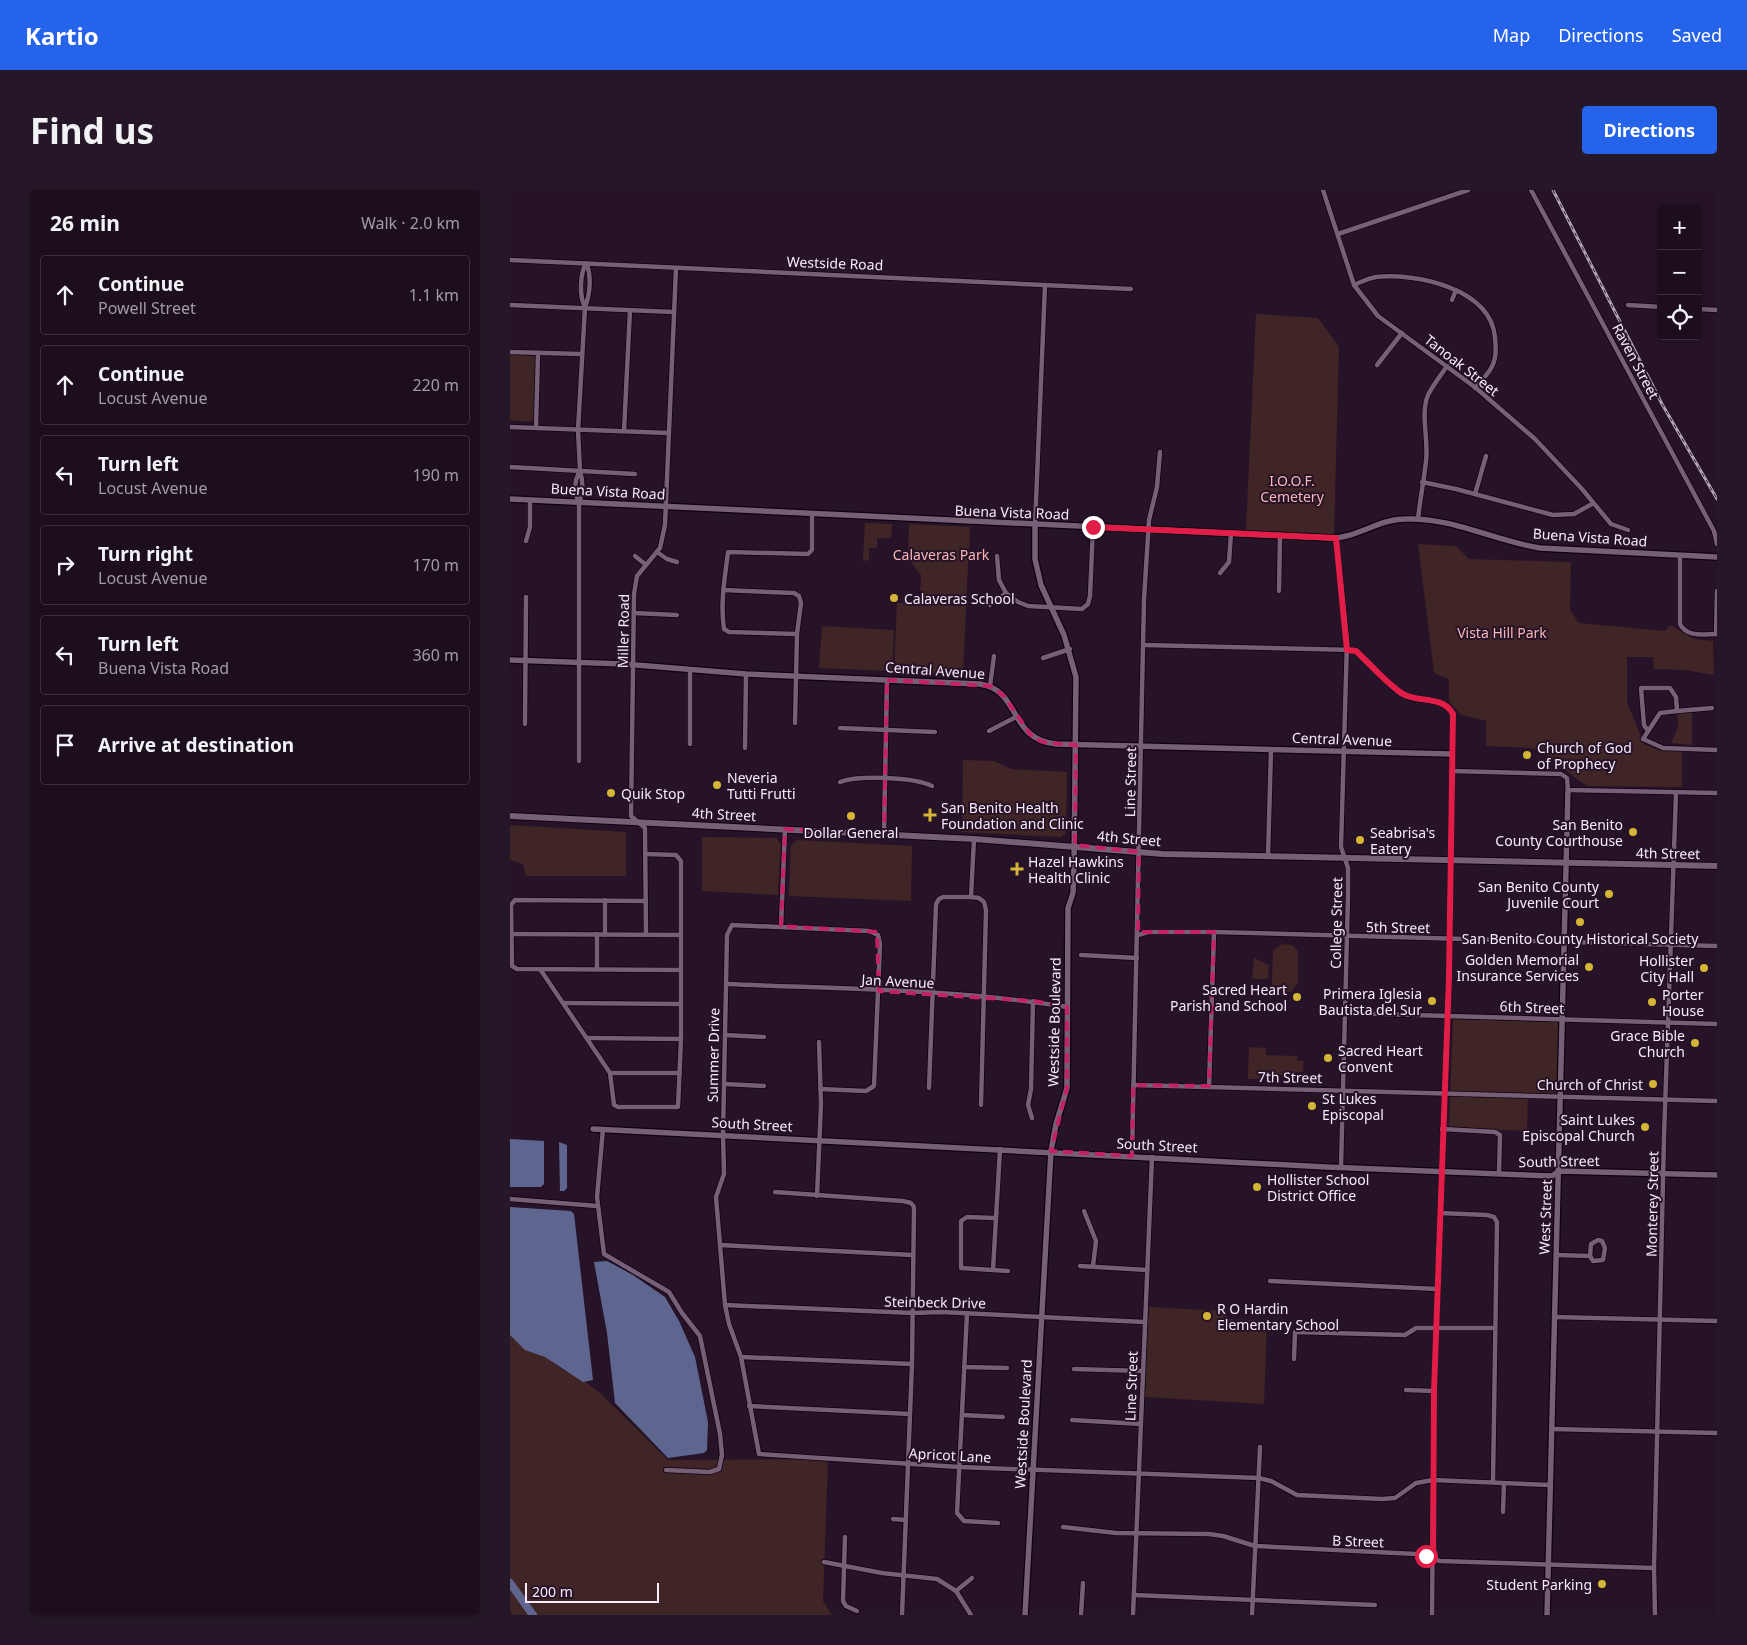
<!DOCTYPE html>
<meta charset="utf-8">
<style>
:root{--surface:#1d0e1e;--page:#251727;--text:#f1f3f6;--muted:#a09ca4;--line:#3b2e3c;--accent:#2563eb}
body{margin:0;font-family:"Noto Sans",sans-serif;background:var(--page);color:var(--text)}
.controls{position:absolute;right:15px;top:15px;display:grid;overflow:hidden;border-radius:5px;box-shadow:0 2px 8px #0003}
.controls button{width:45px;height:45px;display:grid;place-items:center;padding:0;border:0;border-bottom:1px solid var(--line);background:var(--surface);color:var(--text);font:25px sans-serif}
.scale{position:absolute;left:15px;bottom:12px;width:134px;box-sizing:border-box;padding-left:5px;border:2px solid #f8eaf8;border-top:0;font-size:14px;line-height:18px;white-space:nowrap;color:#f8eaf8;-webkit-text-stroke:4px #271328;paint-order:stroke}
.stop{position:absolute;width:15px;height:15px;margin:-11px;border:4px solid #e11d48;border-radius:50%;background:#fff}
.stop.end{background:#e11d48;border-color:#fff;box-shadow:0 1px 5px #0008}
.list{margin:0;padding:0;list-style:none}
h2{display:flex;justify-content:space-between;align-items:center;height:65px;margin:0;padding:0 20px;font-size:21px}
h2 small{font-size:16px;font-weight:400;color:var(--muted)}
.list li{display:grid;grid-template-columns:32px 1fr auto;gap:15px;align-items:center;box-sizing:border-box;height:80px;margin:0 10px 10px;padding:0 10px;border:1px solid var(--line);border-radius:5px}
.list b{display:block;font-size:19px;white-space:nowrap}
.list p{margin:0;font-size:16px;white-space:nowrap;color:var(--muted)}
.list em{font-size:16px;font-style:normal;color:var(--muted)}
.icon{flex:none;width:28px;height:28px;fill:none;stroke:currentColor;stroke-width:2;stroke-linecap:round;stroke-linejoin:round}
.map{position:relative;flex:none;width:1207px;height:1425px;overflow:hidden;border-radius:5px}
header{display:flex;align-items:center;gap:30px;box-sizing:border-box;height:70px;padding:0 25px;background:var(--accent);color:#fff}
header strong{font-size:24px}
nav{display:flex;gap:28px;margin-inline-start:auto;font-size:18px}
.intro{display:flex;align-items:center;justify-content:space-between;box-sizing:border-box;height:120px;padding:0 30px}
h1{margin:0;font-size:35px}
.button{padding:12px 22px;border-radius:5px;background:var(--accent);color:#fff;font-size:18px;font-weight:700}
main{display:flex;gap:30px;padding:0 30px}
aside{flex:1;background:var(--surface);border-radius:5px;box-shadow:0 2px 8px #0003}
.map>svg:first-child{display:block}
.green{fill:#402526}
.water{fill:#5e6690}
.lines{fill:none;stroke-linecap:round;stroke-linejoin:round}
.river{stroke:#5e6690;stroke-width:8}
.minor-casing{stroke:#0f0110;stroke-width:6}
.tertiary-casing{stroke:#0f0110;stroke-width:8}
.secondary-casing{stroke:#0f0110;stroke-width:8}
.minor{stroke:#785f78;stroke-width:4.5}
.tertiary{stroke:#785f78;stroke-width:5.5}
.secondary{stroke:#785f78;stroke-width:6}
.rail-casing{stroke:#b4a4b4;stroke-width:3}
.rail{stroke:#271328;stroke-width:1;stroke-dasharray:4;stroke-linecap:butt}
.route{stroke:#e11d48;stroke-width:6}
.marked{fill:none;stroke:#c52263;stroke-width:4;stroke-dasharray:10 6;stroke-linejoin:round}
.poi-dot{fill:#d5b535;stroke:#271328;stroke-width:2}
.labels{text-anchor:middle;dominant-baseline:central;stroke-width:4;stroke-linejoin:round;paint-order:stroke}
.street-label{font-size:14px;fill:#f8eaf8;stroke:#271328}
.park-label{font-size:14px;fill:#f9b6b7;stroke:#271328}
.poi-label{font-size:14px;fill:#f8eaf8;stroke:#271328;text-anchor:start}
</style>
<header>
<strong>Kartio</strong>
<nav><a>Map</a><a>Directions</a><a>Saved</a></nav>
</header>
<div class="intro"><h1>Find us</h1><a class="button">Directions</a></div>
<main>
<aside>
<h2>26 min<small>Walk · 2.0 km</small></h2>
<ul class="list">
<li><svg class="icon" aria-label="ahead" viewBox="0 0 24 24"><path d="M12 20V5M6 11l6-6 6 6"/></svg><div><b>Continue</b><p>Powell Street</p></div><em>1.1 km</em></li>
<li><svg class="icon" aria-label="ahead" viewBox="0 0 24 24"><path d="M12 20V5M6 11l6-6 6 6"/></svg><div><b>Continue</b><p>Locust Avenue</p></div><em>220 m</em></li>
<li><svg class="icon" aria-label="left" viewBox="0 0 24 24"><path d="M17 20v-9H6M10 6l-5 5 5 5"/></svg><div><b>Turn left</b><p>Locust Avenue</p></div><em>190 m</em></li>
<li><svg class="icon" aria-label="right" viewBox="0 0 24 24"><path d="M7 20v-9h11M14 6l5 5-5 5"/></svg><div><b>Turn right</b><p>Locust Avenue</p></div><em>170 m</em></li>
<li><svg class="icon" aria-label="left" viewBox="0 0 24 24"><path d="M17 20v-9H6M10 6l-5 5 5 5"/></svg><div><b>Turn left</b><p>Buena Vista Road</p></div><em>360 m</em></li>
<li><svg class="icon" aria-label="arrive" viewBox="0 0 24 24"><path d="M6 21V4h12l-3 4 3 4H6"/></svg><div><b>Arrive at destination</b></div></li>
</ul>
</aside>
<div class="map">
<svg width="1207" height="1425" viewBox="0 0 1207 1425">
<rect width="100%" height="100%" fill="#271328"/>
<g class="green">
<polygon points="746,124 808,128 829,157 824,345 736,340"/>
<polygon points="4,163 27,164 25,225 24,229 19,232 0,230 0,165"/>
<polygon points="355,333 382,334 381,348 367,348 367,358 359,358 359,370 353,371"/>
<polygon points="399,334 460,337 456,415 410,413 411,385 398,368"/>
<path d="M908,354L946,356L959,369L1061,372L1060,420L1069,433L1155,441L1160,435L1184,449L1203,451L1204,485L1175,480L1144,479L1143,467H1117V512L1134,554L1148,560L1172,561V597L1078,596C1064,589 1036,562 1024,559C1009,556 991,557 976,556V531L951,525L939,511V489L924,483Z"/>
<polygon points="387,413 456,416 453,485 384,482"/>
<polygon points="312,436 384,440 382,481 309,478"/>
<polygon points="1182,522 1182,555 1161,553 1168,537 1167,523"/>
<polygon points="453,570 484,571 501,579 557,582 556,643 551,647 452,642"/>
<polygon points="0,635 116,642 116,686 16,686 13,674 0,670"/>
<polygon points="192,647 266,648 271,654 268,705 192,701"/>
<polygon points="287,650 402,656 401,711 279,706 281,655"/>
<polygon points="772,754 782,755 788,761 788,793 781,802 766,801 762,795 763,760"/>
<polygon points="744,768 759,775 758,789 742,789"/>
<polygon points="943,829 1050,832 1049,904 1018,903 1017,941 939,937"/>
<polygon points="739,857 756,858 756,865 787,866 787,871 794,871 793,882 786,882 786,885 766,885 765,889 738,889"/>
<polygon points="638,1117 717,1121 717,1129 757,1131 754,1214 635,1207"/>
<polygon points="0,1138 52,1179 73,1190 90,1203 158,1270 318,1269 313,1411 322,1425 0,1425"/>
</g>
<g class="water">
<polygon points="0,949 34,951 34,994 31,997 0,997"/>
<polygon points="49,952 57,955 57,998 54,1001 50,1001"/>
<polygon points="0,1017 61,1021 64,1024 83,1190 73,1192 35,1167 15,1160 0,1145"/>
<polygon points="97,1071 123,1085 155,1107 169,1131 185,1167 198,1232 197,1260 194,1263 158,1268 105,1213 97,1143 84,1072"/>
</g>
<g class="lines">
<polyline class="river" points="0,1393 23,1425"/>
<defs>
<g id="minor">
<polyline points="813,0 844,95 868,126 966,198 1025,249 1072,299 1101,334 1118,340"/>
<polyline points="1021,0 1174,285 1204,341 1207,354"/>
<polyline points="828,44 958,0"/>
<polyline points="0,70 621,99"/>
<path d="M76,73C82,85 80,105 75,117C69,106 70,84 76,73Z"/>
<path d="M844,95C851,92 859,88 866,87C906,83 980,98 985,147C986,159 987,169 980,180C976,186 970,192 965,198"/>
<polyline points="942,110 946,100"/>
<polyline points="0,115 163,122"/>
<polyline points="1118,115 1151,117"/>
<polyline points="1188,119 1207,120"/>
<polyline points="0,162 71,164"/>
<polyline points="867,175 892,143"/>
<polyline points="0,237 159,243"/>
<polyline points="26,237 28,163"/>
<polyline points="114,241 120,120"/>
<polyline points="0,277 125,284"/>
<polyline points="70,281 68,240 75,117"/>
<polyline points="912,292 946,299 1043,325 1064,324 1082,314"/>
<polyline points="965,304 976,266"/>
<path d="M908,329C910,309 914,290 916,271C919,250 910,225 918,205C923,195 931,185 937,176"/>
<polyline points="525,336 535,95"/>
<polyline points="826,348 837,452 831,657 838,678 838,706 831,977"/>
<polyline points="16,351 20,337 20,310"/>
<polyline points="147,362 157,369 167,372"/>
<path d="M1170,365V434C1177,448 1194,444 1207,444"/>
<polyline points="125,366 135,374"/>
<polyline points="487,366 489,390 496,403 508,412 518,416 572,419 578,414 580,406 583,337"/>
<polyline points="710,383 719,372 721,343"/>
<polyline points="213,400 284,403 289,406 291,413 287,444 285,533"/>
<polyline points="769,401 770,346"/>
<polyline points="480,415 496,403"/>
<polyline points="124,423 167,425"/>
<path d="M287,444L219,442L214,439C210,413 215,387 218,362L298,364L302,360V324"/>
<polyline points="1206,444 1207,401"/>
<path d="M634,455L844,460C861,470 878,497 893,505C909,513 933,506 943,524L939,787L924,1201L922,1425"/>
<polyline points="533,468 560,459"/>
<polyline points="180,480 180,554"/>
<polyline points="480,496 484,466"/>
<polyline points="1167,521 1150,523 1133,549 1153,558 1207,560"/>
<polyline points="15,534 16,407"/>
<polyline points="330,538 425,542"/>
<polyline points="479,541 506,527"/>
<polyline points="1138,541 1134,535 1131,498 1160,498 1166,507 1167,521 1202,518"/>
<polyline points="235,558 236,484"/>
<path d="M69,571V312C73,303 73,291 70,281C64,290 64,303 69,312"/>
<polyline points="942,581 1051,584 1057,588 1058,600 1207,603"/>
<path d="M330,592C348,585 404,587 422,596"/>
<polyline points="374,644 377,490"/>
<polyline points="464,649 461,707 469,708 474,712 476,720 471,915"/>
<polyline points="758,666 761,560"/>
<polyline points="136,711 5,710 1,715 2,776 7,779 170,780"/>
<polyline points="271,736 275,639"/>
<polyline points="1,744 170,745"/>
<polyline points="95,745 95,710"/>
<polyline points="136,745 135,638 121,626 124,404 127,386 150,358 155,335 166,78"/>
<polyline points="628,745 638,742 704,742 1207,756"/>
<polyline points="571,765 627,768"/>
<polyline points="30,779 100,883 104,915 108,917 168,917 171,849 171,671 166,665 135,664"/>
<polyline points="87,779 87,744"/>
<path d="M217,794C330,799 446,799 557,817"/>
<polyline points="54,813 170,814"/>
<polyline points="835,823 1207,834"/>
<polyline points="215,845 254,847"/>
<polyline points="78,848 171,849"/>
<polyline points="100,883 170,883"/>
<polyline points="215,894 254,896"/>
<polyline points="623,895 1207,911"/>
<polyline points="699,896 704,742"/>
<polyline points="419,898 426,714 429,709 433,707 461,707"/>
<polyline points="310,899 356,901 364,896 370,754 368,745 359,741 222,735 217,745 213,945 214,984 206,1007 215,1115 219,1134 231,1167 249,1264 449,1277 749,1288 761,1291 787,1305 872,1309 885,1308 906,1293 923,1290 1040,1295"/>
<polyline points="522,928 518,915 521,899 523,811"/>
<polyline points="93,939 87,1007 94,1064 159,1102 172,1123 190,1146 210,1244 212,1265 209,1279 200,1282 156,1280"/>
<polyline points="932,939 985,942 990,945 989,983"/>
<polyline points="622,966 634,409 639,330 647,297 650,262"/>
<polyline points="265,1002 393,1011 401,1013 404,1017 402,1174 392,1425"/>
<polyline points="307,1006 311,914 309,852"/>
<polyline points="0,1009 87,1016"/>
<polyline points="574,1021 586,1051 583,1076"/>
<polyline points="930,1023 977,1025 984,1027 987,1032 983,1291"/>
<polyline points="485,1028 457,1027 451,1031 451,1078 498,1081"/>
<polygon points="1088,1050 1092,1051 1095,1058 1093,1070 1083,1071 1080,1066 1081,1054"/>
<polyline points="210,1055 402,1065"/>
<polyline points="1047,1065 1080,1066"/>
<polyline points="570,1076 637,1080"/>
<polyline points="483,1080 490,959"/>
<polyline points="760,1091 927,1099"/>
<polyline points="215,1115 403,1123 431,1122 634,1132"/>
<polyline points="457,1123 447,1323 454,1331 488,1333"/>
<polyline points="1045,1127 1207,1131"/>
<polyline points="231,1167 402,1174"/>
<polyline points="784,1169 785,1142 895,1145 906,1138 985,1138"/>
<polyline points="454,1177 497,1178"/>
<polyline points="564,1179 632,1181"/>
<polyline points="896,1200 924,1201"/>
<polyline points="239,1216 400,1224"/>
<polyline points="452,1225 493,1227"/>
<polyline points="562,1230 631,1234"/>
<polyline points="1042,1239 1207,1243"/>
<polyline points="993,1322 994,1293"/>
<polyline points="383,1329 396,1330"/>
<polyline points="553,1337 606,1343 699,1344 713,1346 745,1356 906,1364 930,1371 1144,1378"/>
<polyline points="335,1347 333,1411 336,1416 347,1421"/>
<polyline points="314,1372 372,1383 427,1389 446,1401 461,1425"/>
<polyline points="446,1401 462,1388"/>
<polyline points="624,1405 865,1415"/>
<polyline points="571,1425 573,1393"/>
<polyline points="623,1425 642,967"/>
<polyline points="742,1425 750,1257"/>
<polyline points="1145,1425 1144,1378 1154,947 1166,603"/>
</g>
<g id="tertiary">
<path d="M0,309L821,348C847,348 869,329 895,329C941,327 985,351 1030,358L1207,367"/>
<path d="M0,470L114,474L236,484L470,494C511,500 498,549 546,554L942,564"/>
<polyline points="83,939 816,977 1042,986 1049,981 1207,985"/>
<polyline points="515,1425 541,961 546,934 557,898 558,718 563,703 564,676 566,487 554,445 531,395 525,369 525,336"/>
<polyline points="1037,1425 1058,600"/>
</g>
<polyline id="secondary" points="0,626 464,649 653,664 1207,676"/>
</defs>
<use href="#minor" class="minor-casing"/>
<use href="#tertiary" class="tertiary-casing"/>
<use href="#secondary" class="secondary-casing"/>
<use href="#minor" class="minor"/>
<use href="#tertiary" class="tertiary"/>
<use href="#secondary" class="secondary"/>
<defs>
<polyline id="rail" points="1043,0 1152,214 1207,309"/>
</defs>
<use href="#rail" class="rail-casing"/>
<use href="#rail" class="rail"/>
</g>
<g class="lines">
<path class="route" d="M583,337L826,348L837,460L846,461C858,472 880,497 893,504C908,513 933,505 943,524L939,787L924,1201L923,1369L916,1366"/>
</g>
<path class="marked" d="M377,490L480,496L494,506L523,548L537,553L566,555L565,655L629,662L628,742H704L699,896L623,895L622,966L541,961L557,898V817L523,811L369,801L367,742L271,736L275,639L374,644Z"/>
<g class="poi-dot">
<circle cx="384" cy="408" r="5"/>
<circle cx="1017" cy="565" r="5"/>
<circle cx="207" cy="595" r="5"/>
<circle cx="101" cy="603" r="5"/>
<path d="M417.5 617.5h5v5h5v5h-5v5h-5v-5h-5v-5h5z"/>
<circle cx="341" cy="626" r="5"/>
<circle cx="1123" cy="642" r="5"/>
<circle cx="850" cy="650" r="5"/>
<path d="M504.5 671.5h5v5h5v5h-5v5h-5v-5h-5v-5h5z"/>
<circle cx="1099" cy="704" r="5"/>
<circle cx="1070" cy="732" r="5"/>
<circle cx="1079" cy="777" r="5"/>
<circle cx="1194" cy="778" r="5"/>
<circle cx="787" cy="807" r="5"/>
<circle cx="922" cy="811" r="5"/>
<circle cx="1142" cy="812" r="5"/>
<circle cx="1185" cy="853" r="5"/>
<circle cx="818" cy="868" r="5"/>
<circle cx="1143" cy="894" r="5"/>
<circle cx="802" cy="916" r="5"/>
<circle cx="1135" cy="937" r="5"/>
<circle cx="747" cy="997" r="5"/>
<circle cx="697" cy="1126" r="5"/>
<circle cx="1092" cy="1394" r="5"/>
</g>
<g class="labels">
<g class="street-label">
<text transform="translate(325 73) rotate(2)">Westside Road</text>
<text transform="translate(1126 171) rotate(62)">Raven Street</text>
<text transform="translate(952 175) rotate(38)">Tanoak Street</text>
<text transform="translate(98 301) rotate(3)">Buena Vista Road</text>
<text transform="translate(502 322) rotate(2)">Buena Vista Road</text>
<text transform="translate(1080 347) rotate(4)">Buena Vista Road</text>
<text transform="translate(113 441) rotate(-89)">Miller Road</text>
<text transform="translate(425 480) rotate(4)">Central Avenue</text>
<text transform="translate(832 549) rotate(2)">Central Avenue</text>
<text transform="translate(620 592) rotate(-89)">Line Street</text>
<text transform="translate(214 624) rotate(3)">4th Street</text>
<text transform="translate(619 648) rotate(5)">4th Street</text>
<text transform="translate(1158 663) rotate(1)">4th Street</text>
<text transform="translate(826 733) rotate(-89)">College Street</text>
<text transform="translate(888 737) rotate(1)">5th Street</text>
<text transform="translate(388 791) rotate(3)">Jan Avenue</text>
<text transform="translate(1022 817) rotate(2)">6th Street</text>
<text transform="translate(544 832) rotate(-89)">Westside Boulevard</text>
<text transform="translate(203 865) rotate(-89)">Summer Drive</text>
<text transform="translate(780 887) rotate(1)">7th Street</text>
<text transform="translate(242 934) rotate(3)">South Street</text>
<text transform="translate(647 955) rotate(3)">South Street</text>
<text transform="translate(1049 971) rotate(-1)">South Street</text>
<text transform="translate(1142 1014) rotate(-89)">Monterey Street</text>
<text transform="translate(1035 1027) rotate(-88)">West Street</text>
<text transform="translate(425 1112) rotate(1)">Steinbeck Drive</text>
<text transform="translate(621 1196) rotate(-88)">Line Street</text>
<text transform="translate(513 1234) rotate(-87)">Westside Boulevard</text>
<text transform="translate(440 1265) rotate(3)">Apricot Lane</text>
<text transform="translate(848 1351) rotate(2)">B Street</text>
</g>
<g class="park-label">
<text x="782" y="290">I.O.O.F.<tspan x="782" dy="16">Cemetery</tspan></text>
<text x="431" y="364">Calaveras Park</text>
<text x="992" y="442">Vista Hill Park</text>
</g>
<g class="poi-label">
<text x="394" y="408">Calaveras School</text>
<text x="1027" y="557">Church of God<tspan x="1027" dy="16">of Prophecy</tspan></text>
<text x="217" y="587">Neveria<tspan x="217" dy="16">Tutti Frutti</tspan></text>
<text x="111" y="603">Quik Stop</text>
<text x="431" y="617">San Benito Health<tspan x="431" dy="16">Foundation and Clinic</tspan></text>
<text x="1113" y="634" text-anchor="end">San Benito<tspan x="1113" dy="16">County Courthouse</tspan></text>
<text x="341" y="642" text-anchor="middle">Dollar General</text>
<text x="860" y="642">Seabrisa's<tspan x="860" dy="16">Eatery</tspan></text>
<text x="518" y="671">Hazel Hawkins<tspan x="518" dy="16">Health Clinic</tspan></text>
<text x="1089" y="696" text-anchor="end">San Benito County<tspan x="1089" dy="16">Juvenile Court</tspan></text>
<text x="1070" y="748" text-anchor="middle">San Benito County Historical Society</text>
<text x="1069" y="769" text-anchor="end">Golden Memorial<tspan x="1069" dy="16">Insurance Services</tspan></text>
<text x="1184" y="770" text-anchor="end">Hollister<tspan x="1184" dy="16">City Hall</tspan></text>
<text x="777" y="799" text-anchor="end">Sacred Heart<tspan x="777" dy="16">Parish and School</tspan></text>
<text x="912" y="803" text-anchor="end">Primera Iglesia<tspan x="912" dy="16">Bautista del Sur</tspan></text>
<text x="1152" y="804">Porter<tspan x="1152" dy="16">House</tspan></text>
<text x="1175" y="845" text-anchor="end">Grace Bible<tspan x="1175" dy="16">Church</tspan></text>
<text x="828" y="860">Sacred Heart<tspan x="828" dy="16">Convent</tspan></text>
<text x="1133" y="894" text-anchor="end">Church of Christ</text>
<text x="812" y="908">St Lukes<tspan x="812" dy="16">Episcopal</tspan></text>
<text x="1125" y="929" text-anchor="end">Saint Lukes<tspan x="1125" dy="16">Episcopal Church</tspan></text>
<text x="757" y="989">Hollister School<tspan x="757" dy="16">District Office</tspan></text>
<text x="707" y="1118">R O Hardin<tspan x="707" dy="16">Elementary School</tspan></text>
<text x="1082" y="1394" text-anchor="end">Student Parking</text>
</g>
</g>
</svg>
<div class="controls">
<button>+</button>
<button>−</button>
<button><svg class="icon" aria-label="locate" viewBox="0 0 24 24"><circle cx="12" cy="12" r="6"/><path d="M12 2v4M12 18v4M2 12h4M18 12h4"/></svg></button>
</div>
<div class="scale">200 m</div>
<div class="stop" style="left:916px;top:1366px"></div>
<div class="stop end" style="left:583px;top:337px"></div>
</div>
</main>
